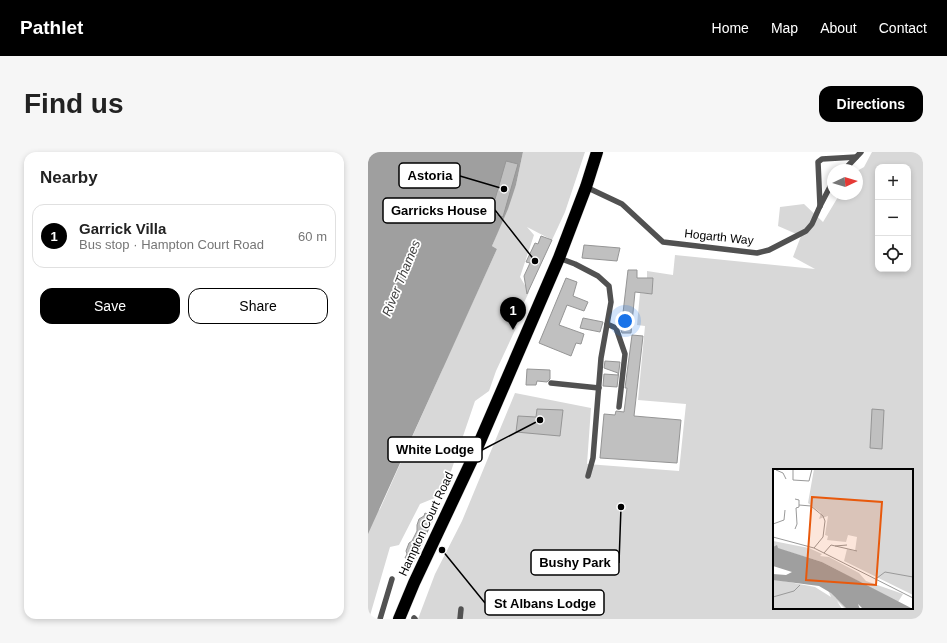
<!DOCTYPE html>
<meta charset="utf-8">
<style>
:root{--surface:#fff;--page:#f6f6f6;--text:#222;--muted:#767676;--line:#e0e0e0;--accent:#000}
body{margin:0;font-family:Helvetica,sans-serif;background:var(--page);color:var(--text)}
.controls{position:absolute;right:12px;top:12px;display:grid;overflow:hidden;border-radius:8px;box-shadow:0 2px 6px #0003}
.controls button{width:36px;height:36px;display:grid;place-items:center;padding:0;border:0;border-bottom:1px solid var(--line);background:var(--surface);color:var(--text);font:20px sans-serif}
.compass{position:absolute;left:459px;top:12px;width:36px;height:36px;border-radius:50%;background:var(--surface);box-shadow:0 2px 6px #0003;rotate:86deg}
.you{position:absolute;left:257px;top:169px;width:14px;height:14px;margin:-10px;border:3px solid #fff;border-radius:50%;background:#1a73e8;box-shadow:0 0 0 6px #1a73e833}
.badge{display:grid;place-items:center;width:26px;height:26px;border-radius:50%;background:var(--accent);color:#fff;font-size:13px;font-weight:700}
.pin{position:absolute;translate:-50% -33px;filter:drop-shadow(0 1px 2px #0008)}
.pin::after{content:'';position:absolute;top:21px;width:14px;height:12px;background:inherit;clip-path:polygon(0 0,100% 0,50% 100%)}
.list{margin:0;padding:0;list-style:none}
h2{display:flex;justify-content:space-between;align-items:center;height:52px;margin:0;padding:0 16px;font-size:17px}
h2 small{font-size:13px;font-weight:400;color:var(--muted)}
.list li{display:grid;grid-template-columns:26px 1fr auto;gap:12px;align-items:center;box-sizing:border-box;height:64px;margin:0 8px 8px;padding:0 8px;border:1px solid var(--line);border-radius:12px}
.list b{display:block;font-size:15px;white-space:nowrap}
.list p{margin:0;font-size:13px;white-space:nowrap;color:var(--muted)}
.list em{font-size:13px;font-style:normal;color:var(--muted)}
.actions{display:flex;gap:8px;padding:12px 16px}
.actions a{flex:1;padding:9px 0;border:1px solid var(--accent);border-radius:12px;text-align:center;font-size:14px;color:var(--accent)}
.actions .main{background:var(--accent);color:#fff}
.icon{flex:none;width:22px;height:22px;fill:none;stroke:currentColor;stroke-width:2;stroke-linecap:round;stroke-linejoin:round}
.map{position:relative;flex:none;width:555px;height:467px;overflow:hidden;border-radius:12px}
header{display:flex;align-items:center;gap:24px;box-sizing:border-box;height:56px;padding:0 20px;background:var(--accent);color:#fff}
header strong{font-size:19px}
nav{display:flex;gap:22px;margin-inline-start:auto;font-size:14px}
.intro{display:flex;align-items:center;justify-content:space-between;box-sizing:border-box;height:96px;padding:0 24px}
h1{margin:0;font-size:28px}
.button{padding:10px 18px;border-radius:12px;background:var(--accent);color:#fff;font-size:14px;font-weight:700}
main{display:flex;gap:24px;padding:0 24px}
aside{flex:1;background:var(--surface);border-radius:12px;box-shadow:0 2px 6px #0003}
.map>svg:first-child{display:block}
.green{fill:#d8d8d8;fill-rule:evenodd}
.water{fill:#9f9f9f}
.building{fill:#c0c0c0;stroke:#959595}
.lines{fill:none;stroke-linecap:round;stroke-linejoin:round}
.highway-casing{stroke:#dbdbdb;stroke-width:13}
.lane{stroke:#515151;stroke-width:5.5}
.highway{stroke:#000;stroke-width:12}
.labels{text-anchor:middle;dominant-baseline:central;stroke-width:3.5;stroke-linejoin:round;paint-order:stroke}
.street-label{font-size:12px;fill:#000;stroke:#fff}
.water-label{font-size:13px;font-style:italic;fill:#404040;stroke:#fff}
.inset-road{fill:none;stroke:#999;stroke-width:1}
.view{fill:#e8590c;fill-opacity:0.15;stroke:#e8590c;stroke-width:2}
.inset-edge{fill:none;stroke:#000;stroke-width:2}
.leader{fill:none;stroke:#000;stroke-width:1.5}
.callout-dot{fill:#000;stroke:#fff;stroke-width:1.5}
.callout{fill:#fff;stroke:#000;stroke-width:1.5}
.callout-label{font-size:13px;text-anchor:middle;font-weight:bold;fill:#000}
</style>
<header>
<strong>Pathlet</strong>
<nav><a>Home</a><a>Map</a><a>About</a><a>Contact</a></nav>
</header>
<div class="intro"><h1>Find us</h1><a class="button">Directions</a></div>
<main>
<aside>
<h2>Nearby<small></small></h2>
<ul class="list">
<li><span class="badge">1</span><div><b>Garrick Villa</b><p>Bus stop · Hampton Court Road</p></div><em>60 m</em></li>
</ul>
<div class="actions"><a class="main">Save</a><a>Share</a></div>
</aside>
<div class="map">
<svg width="555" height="467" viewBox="0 0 555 467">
<rect width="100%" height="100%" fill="#fff"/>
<g class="green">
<polygon points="155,0 217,0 197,60 184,88 159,75 166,83 152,125 161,140 146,172 148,176 128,219 121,239 107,249 80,328 74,343 52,352 31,393 22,395 1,467 0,467 0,367 12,357 75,216 73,210 80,204 129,97 124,94 148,33"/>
<path d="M504,0H555V467H50L67,422L94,369L147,241L223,256L219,312L311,319L318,252L270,248L277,174L269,173L272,141L284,142L285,127L279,126V119L305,123L307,103L447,117L425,105L433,84L410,74L412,55L436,52L455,70L470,45V42H489V19L496,15ZM510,15H540V117H510ZM406,318H544V456H406Z"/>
</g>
<polygon class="water" points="0,0 155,0 148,33 140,57 124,94 129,97 0,382"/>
<g class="building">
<polygon points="138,9 150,12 135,65 123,61"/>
<polygon points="173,84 184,88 159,142 156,124 162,111 158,110 167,91 170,92"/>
<polygon points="216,93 252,96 249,109 214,106"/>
<polygon points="260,118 269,118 269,126 285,126 284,142 267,140 263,181 254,181 253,178"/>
<polygon points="198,126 209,130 205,144 220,150 216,159 199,153 191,173 216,182 213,192 208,191 203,204 171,191"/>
<polygon points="215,166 235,170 232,180 212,176"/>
<polygon points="264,183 275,184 266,264 313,268 309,311 232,306 236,262 247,263 248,259 256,260 259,236 257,236"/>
<polygon points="237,209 252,210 249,235 235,234 236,222 250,223 250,221 236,216"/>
<polygon points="159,217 182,218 182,227 179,230 169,229 168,233 158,233"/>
<polygon points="169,257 195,258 192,284 148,280 150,264 168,265"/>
<polygon points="504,257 516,258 514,297 502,296"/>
<polygon points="57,361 66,365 46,410 37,406 39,402 38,399 41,391 44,389 49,379 49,373 51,367 56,364"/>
</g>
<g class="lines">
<defs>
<polyline id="highway" points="31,467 46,431 103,310 191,106 218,35 229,0"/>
</defs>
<use href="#highway" class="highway-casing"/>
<g class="lane">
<polyline points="476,18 493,0"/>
<polyline points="218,35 254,52 295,90 389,101 401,98 438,79 444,72 452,54 465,29"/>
<polyline points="452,54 450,10 454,7 488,5"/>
<polyline points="191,106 207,112 230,124 241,134 243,150 233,206 225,306 220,324"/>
<polyline points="239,172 248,176 257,202 251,255"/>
<polyline points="183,231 231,236"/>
<polyline points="46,466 47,467"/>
<polyline points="12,467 24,427"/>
<polyline points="92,467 93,457"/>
</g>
<use href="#highway" class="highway"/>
</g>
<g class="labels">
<g class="street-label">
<text transform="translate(351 85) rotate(6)">Hogarth Way</text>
<text transform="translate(58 372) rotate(-65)">Hampton Court Road</text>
</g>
<g class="water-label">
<text transform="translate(33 126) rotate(-68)">River Thames</text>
</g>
</g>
<g transform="translate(405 317)">
<rect width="140" height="140" fill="#fff"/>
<path d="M41,0H140V126L71,92L74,80L82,82L84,68L75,66L73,73L54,71L55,67L52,66L55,47L46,50L48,44L35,34ZM0,72L36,79L49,85L47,87L56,88L86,104L93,112L130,125L125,133L49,93L0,78ZM0,110L42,118L58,128L54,119L63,129H67L76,140H72L64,132L69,140H0Z" fill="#d8d8d8"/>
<path d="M4,76L5,79L49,93L140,140H90L85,135L87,140H74L58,124L46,117L0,111V105L13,106L19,103L0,97V78Z" fill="#9f9f9f"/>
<path class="inset-road" d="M20,0V11L36,12L39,0M3,1L10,4L13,10M26,36L38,37L50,47L52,52L50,68L41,79M0,55L11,51L12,41M22,60L24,55L23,39L26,38V31L22,30M0,68L41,79L140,129M62,77L74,76M51,84L58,76L84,82M104,109L112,103L140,108M0,128L21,122L27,116"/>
<path class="view" d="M39,28L109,33L103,116L33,111Z"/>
<rect width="140" height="140" class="inset-edge"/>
</g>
<path class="leader" d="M136 37L92 24M167 109L127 58M172 268L114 298M253 355L251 411M74 398L117 451"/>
<g class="callout-dot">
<circle cx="136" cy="37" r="4"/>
<circle cx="167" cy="109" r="4"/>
<circle cx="172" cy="268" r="4"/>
<circle cx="253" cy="355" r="4"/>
<circle cx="74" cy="398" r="4"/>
</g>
<g class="callout">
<rect x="31" y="11" width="61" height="25" rx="4"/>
<rect x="15" y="46" width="112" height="25" rx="4"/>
<rect x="20" y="285" width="94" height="25" rx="4"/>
<rect x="163" y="398" width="88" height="25" rx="4"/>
<rect x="117" y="438" width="119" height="25" rx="4"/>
</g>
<g class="callout-label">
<text x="62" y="28">Astoria</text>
<text x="71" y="63">Garricks House</text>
<text x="67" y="302">White Lodge</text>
<text x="207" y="415">Bushy Park</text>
<text x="177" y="456">St Albans Lodge</text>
</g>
</svg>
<div class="controls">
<button>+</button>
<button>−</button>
<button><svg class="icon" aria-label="locate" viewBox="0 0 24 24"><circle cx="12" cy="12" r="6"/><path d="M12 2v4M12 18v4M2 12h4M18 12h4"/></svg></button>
</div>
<svg class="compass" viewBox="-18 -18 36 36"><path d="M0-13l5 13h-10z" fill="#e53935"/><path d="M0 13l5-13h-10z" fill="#767676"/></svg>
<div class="you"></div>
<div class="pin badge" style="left:145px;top:178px">1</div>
</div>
</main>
